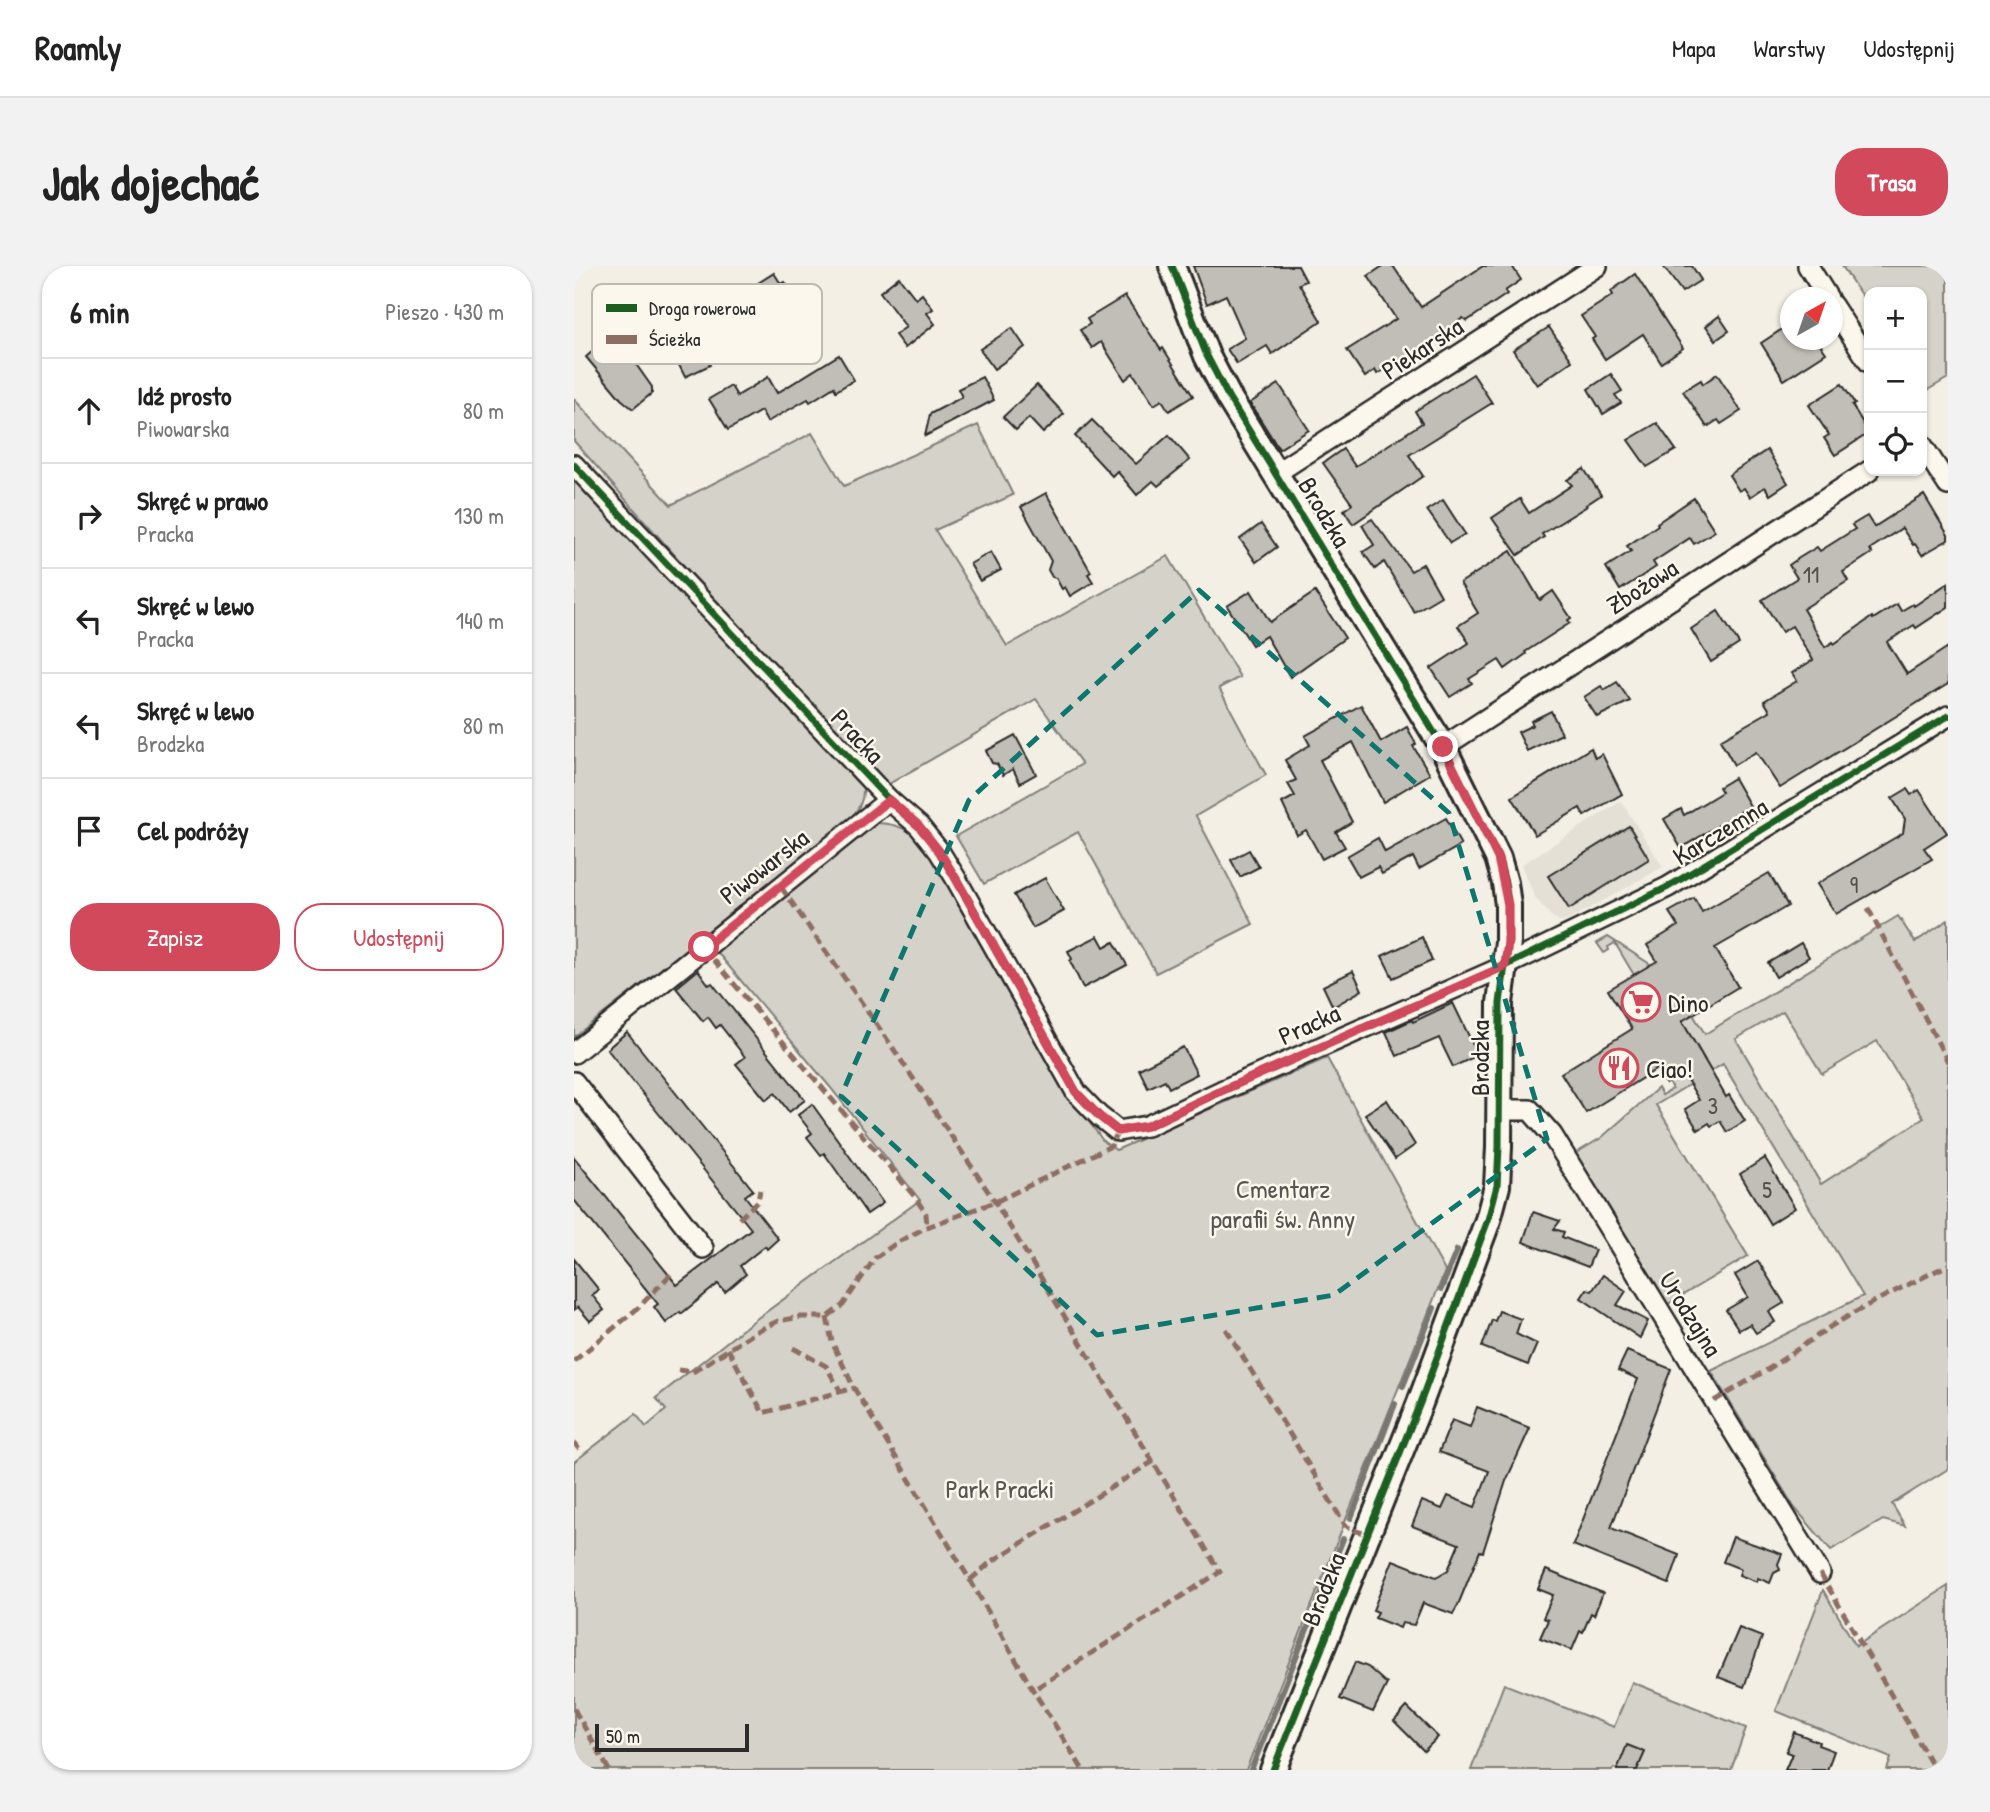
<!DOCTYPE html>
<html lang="pl">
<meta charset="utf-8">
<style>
:root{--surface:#fff;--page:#f2f2f2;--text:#222;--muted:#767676;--line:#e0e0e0;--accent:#d1495b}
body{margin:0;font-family:"Patrick Hand",sans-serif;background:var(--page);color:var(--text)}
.controls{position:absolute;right:21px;top:21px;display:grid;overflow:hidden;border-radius:14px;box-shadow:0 2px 5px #0004}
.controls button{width:63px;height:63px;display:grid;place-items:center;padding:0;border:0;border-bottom:2px solid var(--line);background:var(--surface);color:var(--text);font:35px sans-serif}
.compass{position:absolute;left:1206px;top:21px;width:63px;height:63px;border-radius:50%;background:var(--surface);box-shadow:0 2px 5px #0004;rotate:40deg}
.scale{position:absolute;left:21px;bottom:18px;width:154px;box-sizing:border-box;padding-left:7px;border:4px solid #2b2b2b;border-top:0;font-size:19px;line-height:24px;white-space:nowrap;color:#2b2b2b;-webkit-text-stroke:5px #fbf7ec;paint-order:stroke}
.stop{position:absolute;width:21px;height:21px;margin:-16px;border:5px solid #d1495b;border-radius:50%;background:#fff}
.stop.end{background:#d1495b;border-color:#fff;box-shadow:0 2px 7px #0008}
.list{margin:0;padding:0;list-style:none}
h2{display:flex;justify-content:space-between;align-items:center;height:91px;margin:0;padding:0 28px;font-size:30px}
h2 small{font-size:23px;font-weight:400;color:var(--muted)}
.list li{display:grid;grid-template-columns:46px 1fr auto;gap:21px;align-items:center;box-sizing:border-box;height:105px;padding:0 28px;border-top:2px solid var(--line)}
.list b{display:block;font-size:26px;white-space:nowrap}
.list p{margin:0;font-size:23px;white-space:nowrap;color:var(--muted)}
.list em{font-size:23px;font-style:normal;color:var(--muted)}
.actions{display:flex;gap:14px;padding:21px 28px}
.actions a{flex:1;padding:16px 0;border:2px solid var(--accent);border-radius:28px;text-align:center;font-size:24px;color:var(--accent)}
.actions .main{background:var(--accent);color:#fff}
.icon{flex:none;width:38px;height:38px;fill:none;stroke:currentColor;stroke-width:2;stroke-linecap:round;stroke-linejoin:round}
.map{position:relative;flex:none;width:1374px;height:1504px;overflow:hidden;border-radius:28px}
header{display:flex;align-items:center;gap:42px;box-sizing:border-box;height:98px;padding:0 35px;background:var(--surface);border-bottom:2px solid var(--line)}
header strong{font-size:33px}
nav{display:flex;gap:38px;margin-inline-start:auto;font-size:24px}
.intro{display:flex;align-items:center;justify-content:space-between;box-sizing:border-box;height:168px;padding:0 42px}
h1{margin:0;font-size:49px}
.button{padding:18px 32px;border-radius:28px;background:var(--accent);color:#fff;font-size:24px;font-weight:700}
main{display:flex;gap:42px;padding:0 42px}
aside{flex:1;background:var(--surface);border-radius:28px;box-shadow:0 2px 5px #0004}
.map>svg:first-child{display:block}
.built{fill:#e4e0d6}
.green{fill:#d5d2c9;stroke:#807e7a;stroke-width:2;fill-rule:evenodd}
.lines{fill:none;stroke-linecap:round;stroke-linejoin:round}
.stream{stroke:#787772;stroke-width:6}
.building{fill:#c0beb6;stroke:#2b2b2b;stroke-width:2}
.minor-casing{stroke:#2b2b2b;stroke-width:24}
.tertiary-casing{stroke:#2b2b2b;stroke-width:30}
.minor{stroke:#fbf7ec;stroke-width:19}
.tertiary{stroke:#fbf7ec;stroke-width:24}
.quiet{stroke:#8d6e63;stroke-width:5;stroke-dasharray:10 5;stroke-linecap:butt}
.cycleway-casing{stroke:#fbf7ec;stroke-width:11}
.cycleway{stroke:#1b5e20;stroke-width:7}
.route{stroke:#d1495b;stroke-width:9}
.marked{fill:none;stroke:#0f766e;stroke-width:5;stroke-dasharray:14 9;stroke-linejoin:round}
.labels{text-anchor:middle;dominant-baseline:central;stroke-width:5;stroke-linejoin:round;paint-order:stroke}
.number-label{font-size:23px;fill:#50504e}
.street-label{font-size:26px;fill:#2b2b2b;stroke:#fbf7ec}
.poi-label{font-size:26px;fill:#2b2b2b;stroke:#fbf7ec;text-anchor:start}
.park-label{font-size:26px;fill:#565552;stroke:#fbf7ec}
.key{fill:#fbf7ec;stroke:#bdbab2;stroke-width:2}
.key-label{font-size:19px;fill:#2b2b2b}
</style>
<header>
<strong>Roamly</strong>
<nav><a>Mapa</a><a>Warstwy</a><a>Udostępnij</a></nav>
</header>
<div class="intro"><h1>Jak dojechać</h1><a class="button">Trasa</a></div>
<main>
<aside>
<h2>6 min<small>Pieszo · 430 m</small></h2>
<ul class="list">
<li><svg class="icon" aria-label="ahead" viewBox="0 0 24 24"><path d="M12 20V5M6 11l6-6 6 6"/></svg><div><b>Idź prosto</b><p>Piwowarska</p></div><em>80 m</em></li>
<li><svg class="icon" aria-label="right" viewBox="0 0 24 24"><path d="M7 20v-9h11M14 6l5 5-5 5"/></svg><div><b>Skręć w prawo</b><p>Pracka</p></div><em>130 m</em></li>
<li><svg class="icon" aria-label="left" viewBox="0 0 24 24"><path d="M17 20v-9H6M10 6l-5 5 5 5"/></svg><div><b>Skręć w lewo</b><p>Pracka</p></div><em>140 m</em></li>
<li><svg class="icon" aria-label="left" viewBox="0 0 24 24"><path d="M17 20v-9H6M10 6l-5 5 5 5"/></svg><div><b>Skręć w lewo</b><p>Brodzka</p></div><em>80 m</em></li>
<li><svg class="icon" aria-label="arrive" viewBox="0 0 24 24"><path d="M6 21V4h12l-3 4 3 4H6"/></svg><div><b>Cel podróży</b></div></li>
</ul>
<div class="actions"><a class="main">Zapisz</a><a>Udostępnij</a></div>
</aside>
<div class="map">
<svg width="1374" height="1504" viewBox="0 0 1374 1504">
<rect width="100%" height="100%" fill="#f3efe4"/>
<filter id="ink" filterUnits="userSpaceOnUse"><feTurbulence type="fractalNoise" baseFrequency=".0143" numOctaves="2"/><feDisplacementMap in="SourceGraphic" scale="14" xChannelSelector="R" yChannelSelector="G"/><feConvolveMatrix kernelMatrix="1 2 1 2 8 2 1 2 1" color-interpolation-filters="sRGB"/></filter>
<g filter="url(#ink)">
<polygon class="built" points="1047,535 1089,601 993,655 987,656 977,650 962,633 947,599"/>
<g class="green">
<polygon points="1268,0 1374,0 1374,112 1352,125 1348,119 1348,26 1295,26 1295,41"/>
<polygon points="0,133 97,239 238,167 270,220 404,159 439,229 361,264 433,380 594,290 666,411 645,422 692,509 622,550 679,658 582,707 504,566 410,618 382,570 508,498 462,433 313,519 151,346 0,175"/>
<path d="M0,211L288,517C292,534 284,544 273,557L0,771Z"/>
<path d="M301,557C342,557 350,581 370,611L493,826L530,876L542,884L753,792L871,1005L672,1504H0V1196L62,1148L72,1161L92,1144L82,1132L174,1059L346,934L256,821L143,686L256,591Z"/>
<path d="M1324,650L1341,676L1374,654V1203L1318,1238L1331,1260L1309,1254L1257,1284L1220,1241L1137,1105L1289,1030L1149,798L1082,839L1174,990L1089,1041L997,890L1027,872L1084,822L1088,829L1098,823L1095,816L1131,794L1084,716L1060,709L1041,677L1034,681L1035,684L1030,687L1023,677L1034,671L1096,711L1131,768ZM1209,745L1248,808L1303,775L1350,852L1247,918L1162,773Z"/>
<polygon points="1374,1320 1374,1504 1313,1504 1317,1492 1202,1445 1249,1324 1282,1380"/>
<polygon points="1058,1416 1172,1462 1157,1504 1045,1504 1040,1502 1038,1504 897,1504 930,1418 1040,1461"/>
</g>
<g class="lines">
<g class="stream">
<polyline points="867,1023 883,984"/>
<polyline points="829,1120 860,1042"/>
<polyline points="777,1252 821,1138"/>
<polyline points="677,1504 769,1273"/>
</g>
</g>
<g class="building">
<polygon points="619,0 724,0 732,15 725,18 747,55 698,88 693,80 663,98 653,83 671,72 652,29 633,38"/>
<polygon points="809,0 819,0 847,41 909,0 938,0 947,14 931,25 933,28 893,55 889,52 865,69 866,71 815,105 814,102 803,108 801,104 791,111 773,84 822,53 794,10"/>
<polygon points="1089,0 1118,0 1127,14 1108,26"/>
<polygon points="200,7 207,18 211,16 224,36 220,39 223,46 205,57 200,50 193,55 180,34 188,30 181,19"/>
<polygon points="1061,8 1109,82 1087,97 1069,68 1031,93 1018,73 1021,71 1007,50 1039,29 1037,25"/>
<polygon points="325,11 342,33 348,28 359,43 353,47 361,58 331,82 321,69 332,61 306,26"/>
<polygon points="551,30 587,84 589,82 619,130 595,145 588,134 580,139 559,107 551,114 527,76 518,82 506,64 516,58 513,53"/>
<polygon points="104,36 120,67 124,66 134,88 132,88 136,99 111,111 104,97 102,98 99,92 98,93 88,76 82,47"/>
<polygon points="1145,50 1155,65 1142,74 1132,60"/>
<polygon points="1216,58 1216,74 1243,74 1252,87 1210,114 1187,77"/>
<polygon points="975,61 998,95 963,119 939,84"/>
<polygon points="438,62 451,81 420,103 406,83"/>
<polygon points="32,73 61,97 78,121 78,127 59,143 47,133 12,91"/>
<polygon points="265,89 280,114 262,125 260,121 236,136 234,133 193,156 187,145 154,164 135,133 157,120 163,130 194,111 203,127"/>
<polygon points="899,108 918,137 835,189 849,210 779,258 770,244 778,238 749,197 769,183 781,200 788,196 848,157 841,145"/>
<polygon points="1037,108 1048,125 1041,129 1047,137 1029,148 1014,123"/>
<polygon points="1143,108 1167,145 1147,158 1144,154 1133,161 1109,125 1127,114 1129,118"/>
<polygon points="408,111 420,134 351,170 356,148 388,131 384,123"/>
<polygon points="705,118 735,164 705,183 676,137"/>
<polygon points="1268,118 1281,138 1278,139 1295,167 1261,189 1250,172 1255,169 1235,139"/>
<polygon points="463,119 490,148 469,167 455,152 442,164 429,151"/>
<polygon points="518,154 562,198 595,169 616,194 584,220 579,215 563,229 543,205 538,210 501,170"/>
<polygon points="1083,157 1102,184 1073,201 1054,174"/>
<polygon points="1193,184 1214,217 1196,229 1191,221 1176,231 1170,222 1165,225 1155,209"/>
<polygon points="1010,203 1027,229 1012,239 1013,240 968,268 970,271 944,289 918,252 946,233 955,247 998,219 993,214"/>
<polygon points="472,227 517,306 514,308 519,316 496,330 491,321 488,323 482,312 478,311 474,304 477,295 447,241"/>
<polygon points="1350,229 1374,269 1374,274 1348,289 1341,278 1339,279 1328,262 1296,283 1298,287 1269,306 1274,315 1229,343 1251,381 1259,376 1260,378 1298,351 1299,353 1323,338 1327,345 1339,338 1340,340 1374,317 1374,341 1342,362 1340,359 1313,376 1333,408 1374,381 1374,418 1206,522 1182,486 1160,499 1146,474 1196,445 1190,435 1223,415 1218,407 1239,394 1218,360 1208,366 1188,334 1223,312 1215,299 1225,292 1243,281 1246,285 1281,263 1278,259 1293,250 1300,261"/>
<polygon points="1120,232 1141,265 1120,278 1116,272 1079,296 1082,301 1046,324 1032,301 1057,285 1053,280 1084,259 1083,257"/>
<polygon points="869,234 891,268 876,277 853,244"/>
<polygon points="798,253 837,305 849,298 867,330 840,346 810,296 801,303 789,286 800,279 788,259"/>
<polygon points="687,258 703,281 682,296 666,273"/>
<polygon points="937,285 966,334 979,325 997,352 994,354 996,357 951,386 952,388 931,403 925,394 895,413 898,417 876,431 857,402 895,377 884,360 904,347 886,317"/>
<polygon points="417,286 427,304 406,315 396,298"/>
<polygon points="677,325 696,356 741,326 771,372 716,411 692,370 678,379 653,340"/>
<polygon points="1144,345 1165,378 1137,396 1117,363"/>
<polygon points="1043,416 1056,435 1023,451 1010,431 1027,420 1030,424"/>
<polygon points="787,439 807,476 833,461 842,478 839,480 856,508 809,536 779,476 746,494 778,556 762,566 771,581 748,593 732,564 723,569 708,537 721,530 714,518 722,514 711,494 736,479 731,470"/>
<polygon points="977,445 988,468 953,485 944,466 959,459 957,455"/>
<polygon points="441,469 462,508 446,517 439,503 429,509 423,498 418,497 412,485"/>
<polygon points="1017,482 1021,492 1028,488 1048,528 1010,550 1006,542 961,569 938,531"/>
<polygon points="1160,512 1176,540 1107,582 1090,553 1107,543 1110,549 1148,526 1145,521"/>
<polygon points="1333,523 1337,529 1345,524 1373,567 1350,582 1358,593 1262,648 1243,618 1329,567 1331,553 1318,532"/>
<polygon points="872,552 887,579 845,603 839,591 808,608 804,601 785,611 773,590 804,572 811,586"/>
<polygon points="1055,560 1075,593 995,643 974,610"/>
<polygon points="675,584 685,601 666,611 657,594"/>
<polygon points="1195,607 1214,640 1141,682 1164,721 1108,755 1152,831 1155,829 1171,855 1153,866 1146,855 1137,860 1135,857 1124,864 1111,843 1125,834 1109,807 1092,818 1083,803 1012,847 987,807 1058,763 1034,724 1083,695 1073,679 1104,660 1095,646 1120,632 1128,646"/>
<polygon points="471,612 490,645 459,662 440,629"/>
<polygon points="524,670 530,681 540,676 553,699 509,722 496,695 498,693 494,685"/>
<polygon points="848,671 858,695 819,712 808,690"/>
<polygon points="1227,677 1235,691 1202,711 1194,697"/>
<polygon points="124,704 135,719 138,717 231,834 215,846 201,827 192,834 162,798 171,791 146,759 142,762 134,751 129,755 102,722"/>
<polygon points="779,705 788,724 759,741 749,720"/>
<polygon points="879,737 904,789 879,801 865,772 823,790 812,766 838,754 839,756"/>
<polygon points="53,766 179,924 171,930 204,973 193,983 191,980 166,1000 172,1008 151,1026 144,1018 107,1048 106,1046 92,1057 80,1041 84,1038 0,934 0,891 103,1019 177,963 33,783"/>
<polygon points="609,781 623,808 595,822 591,814 574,822 565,803"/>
<polygon points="813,834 841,879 821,893 791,848"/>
<polygon points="238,838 309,937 293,948 250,887 247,889 233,871 238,867 224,849"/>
<polygon points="1191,892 1221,942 1196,958 1166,908"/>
<polygon points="959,946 986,955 980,963 990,966 988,971 1021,984 1014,1001 949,976"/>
<polygon points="0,993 25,1024 18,1029 30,1044 16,1055 4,1041 0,1044"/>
<polygon points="1184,995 1210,1037 1195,1046 1201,1056 1182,1067 1176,1058 1165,1064 1152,1044 1174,1031 1161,1009"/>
<polygon points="1029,1009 1052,1025 1043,1039 1074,1055 1066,1072 1007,1032 1013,1023 1018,1025"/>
<polygon points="925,1045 947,1053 942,1068 963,1078 954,1099 908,1081 918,1054 921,1055"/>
<polygon points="1053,1085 1097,1103 1037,1262 1105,1289 1095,1318 999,1279 1064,1113 1044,1104"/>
<polygon points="903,1141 956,1162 932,1215 909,1286 906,1285 884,1339 879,1348 849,1337 840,1359 828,1357 826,1362 801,1352 804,1346 799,1344 819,1294 862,1311 874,1304 885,1278 838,1260 848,1235 868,1243 874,1230 901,1241 915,1205 865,1186 878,1154 896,1161"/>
<polygon points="1159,1271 1208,1288 1204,1298 1206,1304 1200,1307 1196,1317 1184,1312 1183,1316 1165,1309 1167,1303 1149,1296"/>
<polygon points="972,1304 1029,1327 1020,1349 1017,1347 1009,1366 1006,1365 998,1384 966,1372 974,1354 969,1352 979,1329 964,1323"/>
<polygon points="1165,1362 1188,1371 1170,1421 1144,1411"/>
<polygon points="781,1396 794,1401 813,1418 799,1446 766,1433"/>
<polygon points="833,1441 864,1471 850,1485 820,1455"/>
<polygon points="1220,1466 1245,1476 1244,1479 1260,1485 1253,1504 1211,1504 1218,1488 1212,1486"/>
<polygon points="1053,1479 1071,1486 1063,1504 1043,1504"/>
</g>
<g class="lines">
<defs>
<g id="minor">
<polyline points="1234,0 1254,32"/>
<polyline points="1258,39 1295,96"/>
<polyline points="1348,179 1374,219"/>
<polyline points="0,199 315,534 345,560 365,585 381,611 502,826 525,850 544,865 573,860 647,825 931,700 1094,621 1374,450"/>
<polyline points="702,207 1023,0"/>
<polyline points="869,481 1295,205"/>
<polyline points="0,787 315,534"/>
<polyline points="0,816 129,982"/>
<polyline points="926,844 956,844 978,869 1246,1307"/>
</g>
<polyline id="tertiary" points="598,0 633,90 655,132 869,481 924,592 931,617 934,639 934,676 926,737 925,881 923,920 914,954 846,1137 699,1504"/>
</defs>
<use href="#minor" class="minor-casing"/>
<use href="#tertiary" class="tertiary-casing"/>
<use href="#minor" class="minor"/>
<use href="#tertiary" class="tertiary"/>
<g class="quiet">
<polyline points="207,621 317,779 421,936 646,1306 459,1424"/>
<polyline points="1294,642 1374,796"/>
<path d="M130,682C199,765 271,848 341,931L352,948L353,961"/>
<polyline points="165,953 184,935 186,924"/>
<polyline points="253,1051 258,1076 280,1122 396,1314 459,1424 509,1504"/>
<polyline points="652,1063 771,1259 779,1264 793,1268"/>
<polyline points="219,1082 252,1100 267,1126"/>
<polyline points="154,1083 189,1147 280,1122"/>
<polyline points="0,1095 64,1042 99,1006"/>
<polyline points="104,1104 119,1106 185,1064 204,1055 227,1051 253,1051 269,1039 301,992 324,976 353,961 421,936 537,880 544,865"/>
<polyline points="1140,1135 1196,1102 1259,1059 1303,1034 1374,999"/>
<polyline points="0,1177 5,1183"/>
<polyline points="1246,1307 1361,1504"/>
<polyline points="396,1314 417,1296 580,1195"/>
<polyline points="0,1443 35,1504"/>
</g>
<defs>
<g id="cycleway">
<polyline points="598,0 633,90 655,132 869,481 924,592 931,617 934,639 934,676 926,737 925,881 923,920 914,954 846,1137 699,1504"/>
<polyline points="0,199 315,534 345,560 365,585 381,611 502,826 525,850 544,865 573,860 647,825 931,700 1094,621 1374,450"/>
</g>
</defs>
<use href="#cycleway" class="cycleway-casing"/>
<use href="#cycleway" class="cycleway"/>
</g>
</g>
<g class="lines" filter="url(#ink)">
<polyline class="route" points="130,681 315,534 345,560 365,585 381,611 502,826 525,850 544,865 573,860 647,825 931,700 934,676 934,639 924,592 869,481"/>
</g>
<path class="marked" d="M625,324L875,547L973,873L760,1029L523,1069L267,830L395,534Z"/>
<defs>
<symbol id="supermarket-ring" viewBox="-11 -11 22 22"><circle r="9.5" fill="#fbf7ec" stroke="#d1495b" stroke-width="1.5"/><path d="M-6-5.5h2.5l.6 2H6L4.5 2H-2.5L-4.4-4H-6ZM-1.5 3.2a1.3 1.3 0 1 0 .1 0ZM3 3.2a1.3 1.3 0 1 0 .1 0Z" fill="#d1495b"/></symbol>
<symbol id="restaurant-ring" viewBox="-11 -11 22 22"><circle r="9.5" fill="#fbf7ec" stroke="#d1495b" stroke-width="1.5"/><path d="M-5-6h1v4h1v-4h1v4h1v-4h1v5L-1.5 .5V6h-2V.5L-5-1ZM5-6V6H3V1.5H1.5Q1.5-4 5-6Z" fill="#d1495b"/></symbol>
</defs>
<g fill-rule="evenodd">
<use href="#supermarket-ring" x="1045" y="714" width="44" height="44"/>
<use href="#restaurant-ring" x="1023" y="780" width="44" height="44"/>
</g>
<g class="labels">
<g class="number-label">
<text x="1237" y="308">11</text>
<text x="1280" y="618">9</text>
<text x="1139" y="839">3</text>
<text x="1193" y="923">5</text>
</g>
<g class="street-label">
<text transform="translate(848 82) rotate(-33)">Piekarska</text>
<text transform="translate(751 246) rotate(59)">Brodzka</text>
<text transform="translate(1068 320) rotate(-33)">Zbożowa</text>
<text transform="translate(284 470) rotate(47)">Pracka</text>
<text transform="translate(1146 565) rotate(-31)">Karczemna</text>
<text transform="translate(190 600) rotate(-38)">Piwowarska</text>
<text transform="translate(735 758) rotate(-24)">Pracka</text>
<text transform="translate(905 792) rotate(-90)">Brodzka</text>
<text transform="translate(1117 1048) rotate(58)">Urodzajna</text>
<text transform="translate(749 1323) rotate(-68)">Brodzka</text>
</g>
<g class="poi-label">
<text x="1094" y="736">Dino</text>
<text x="1072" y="802">Ciao!</text>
</g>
<g class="park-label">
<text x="709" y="922">Cmentarz<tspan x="709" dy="30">parafii św. Anny</tspan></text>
<text x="426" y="1222">Park Pracki</text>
</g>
</g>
<rect x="18" y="18" width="230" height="80" rx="10" class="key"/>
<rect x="32" y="38" width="31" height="8" fill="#1b5e20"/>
<rect x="32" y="69" width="31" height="9" fill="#8d6e63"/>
<g class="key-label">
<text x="75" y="49">Droga rowerowa</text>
<text x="75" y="80">Ścieżka</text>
</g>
</svg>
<div class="controls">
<button>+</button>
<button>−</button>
<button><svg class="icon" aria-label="locate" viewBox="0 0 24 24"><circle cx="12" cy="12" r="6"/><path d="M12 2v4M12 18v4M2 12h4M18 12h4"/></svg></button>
</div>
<svg class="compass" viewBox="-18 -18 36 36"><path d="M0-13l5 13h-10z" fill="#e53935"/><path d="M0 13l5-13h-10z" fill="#767676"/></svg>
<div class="scale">50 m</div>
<div class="stop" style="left:130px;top:681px"></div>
<div class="stop end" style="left:869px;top:481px"></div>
</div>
</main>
